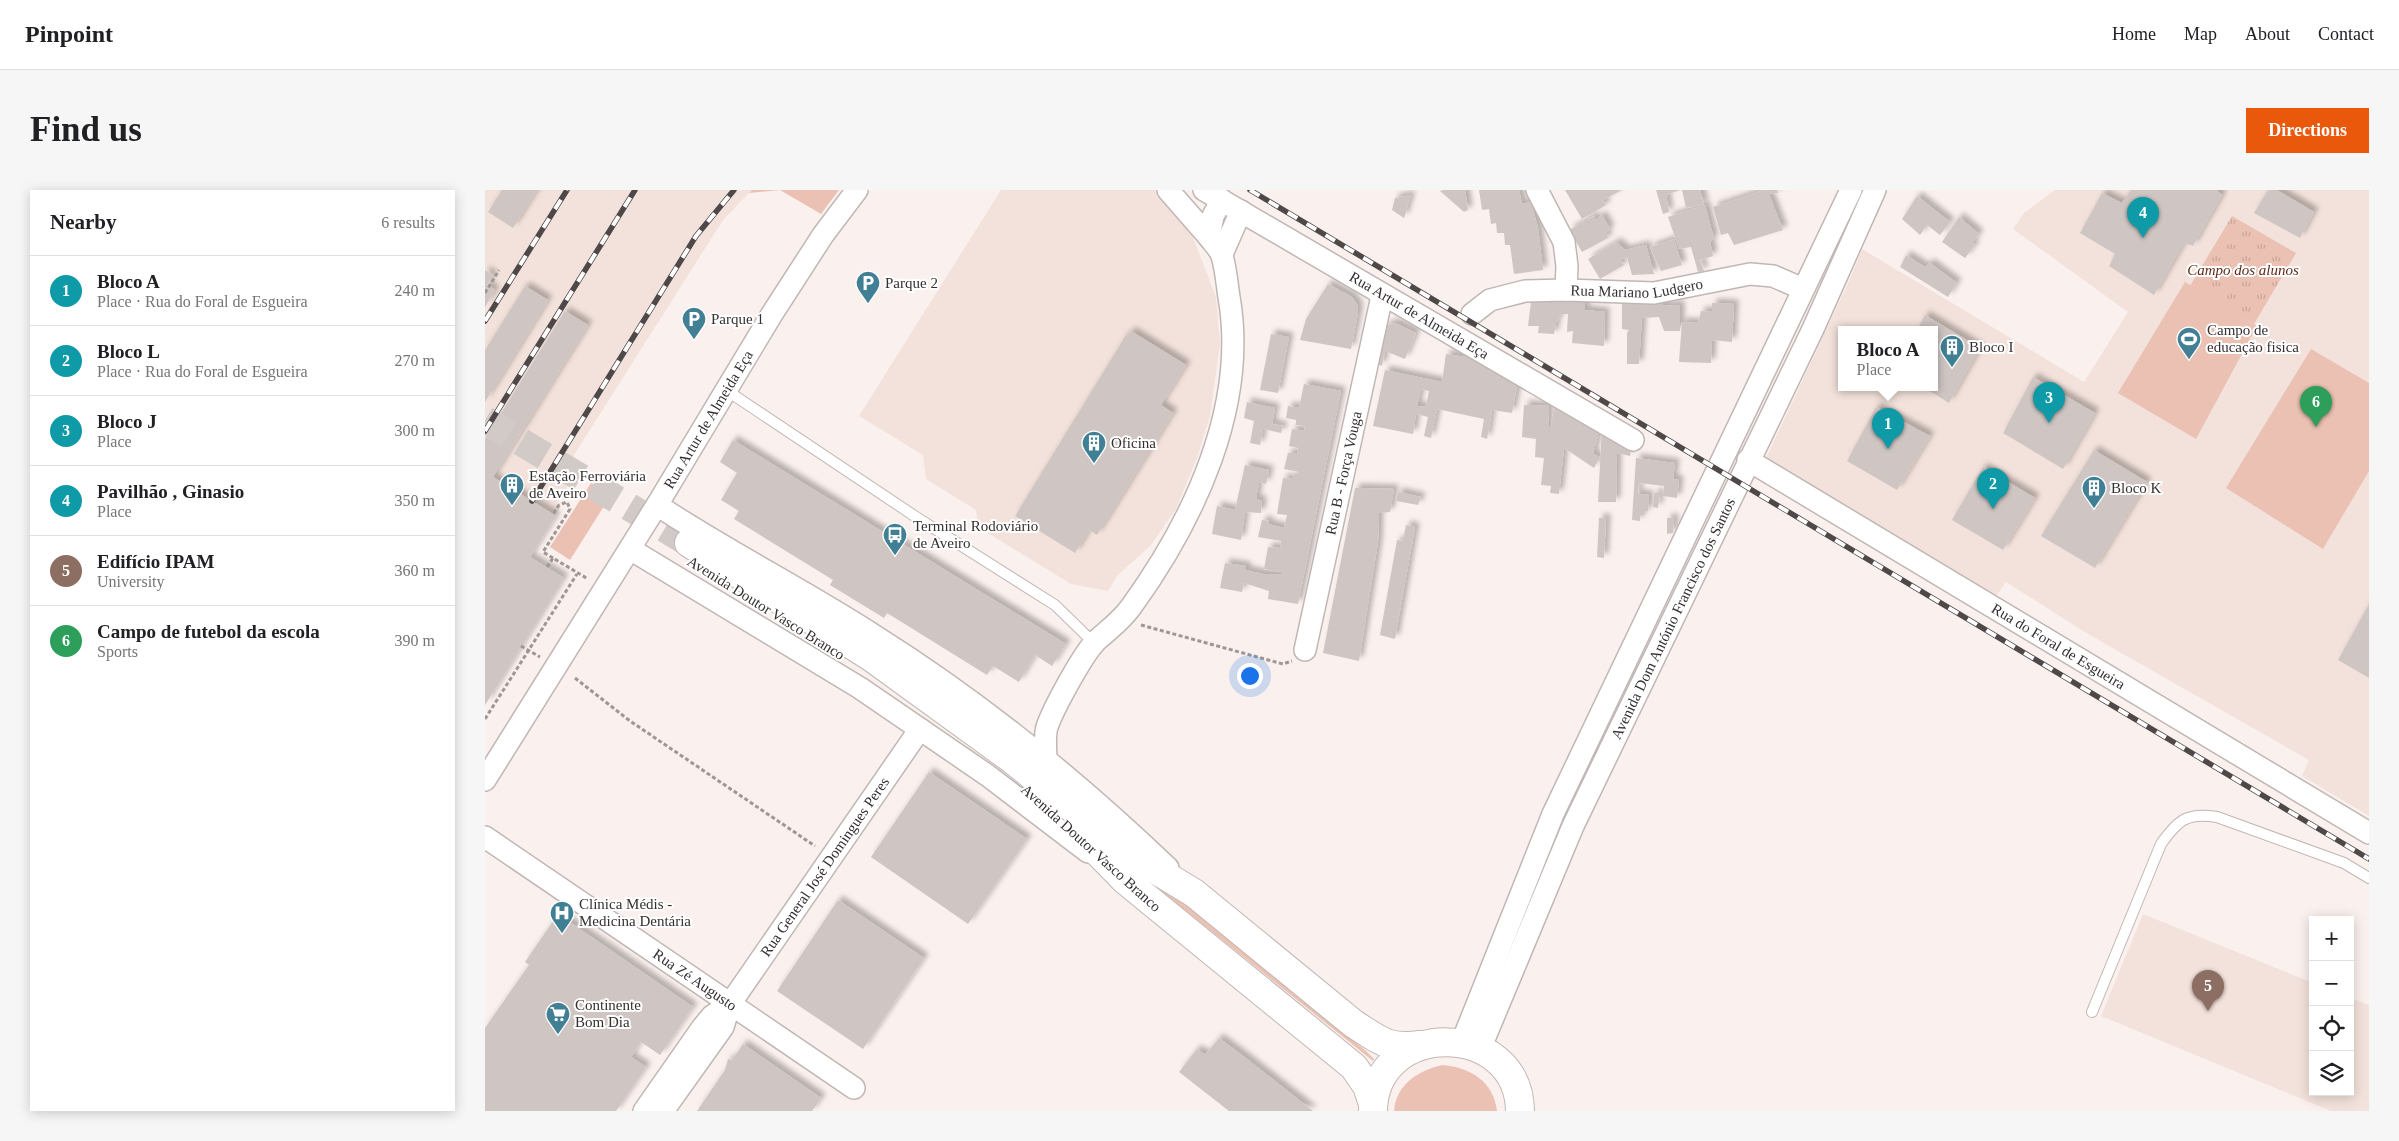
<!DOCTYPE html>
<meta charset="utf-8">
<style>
:root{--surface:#fff;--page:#f6f6f6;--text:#202124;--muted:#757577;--line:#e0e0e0;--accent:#ea580c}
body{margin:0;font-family:Georgia,serif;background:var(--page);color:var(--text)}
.controls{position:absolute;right:15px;bottom:15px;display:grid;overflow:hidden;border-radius:0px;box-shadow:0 2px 12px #0003}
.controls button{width:45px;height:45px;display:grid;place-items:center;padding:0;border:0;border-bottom:1px solid var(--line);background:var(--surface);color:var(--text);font:25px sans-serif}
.you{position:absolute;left:764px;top:485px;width:18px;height:18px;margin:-12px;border:4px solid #fff;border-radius:50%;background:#1a73e8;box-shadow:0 0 0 8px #1a73e833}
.badge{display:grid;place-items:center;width:32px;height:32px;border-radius:50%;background:var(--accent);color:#fff;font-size:16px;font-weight:700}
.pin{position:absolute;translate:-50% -41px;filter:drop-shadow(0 1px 2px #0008)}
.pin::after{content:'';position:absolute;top:26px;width:18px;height:15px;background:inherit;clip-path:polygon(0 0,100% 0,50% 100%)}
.popup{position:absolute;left:1353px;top:136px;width:100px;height:65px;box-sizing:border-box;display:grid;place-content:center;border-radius:0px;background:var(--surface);filter:drop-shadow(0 1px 4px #0005);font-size:16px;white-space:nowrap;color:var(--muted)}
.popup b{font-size:19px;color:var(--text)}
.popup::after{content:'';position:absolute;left:50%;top:100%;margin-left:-10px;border:10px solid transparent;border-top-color:var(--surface)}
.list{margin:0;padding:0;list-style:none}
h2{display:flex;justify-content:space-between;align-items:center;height:65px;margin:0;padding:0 20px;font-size:21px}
h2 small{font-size:16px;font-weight:400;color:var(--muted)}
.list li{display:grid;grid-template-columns:32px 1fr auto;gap:15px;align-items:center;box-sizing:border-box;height:70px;padding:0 20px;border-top:1px solid var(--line)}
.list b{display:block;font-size:19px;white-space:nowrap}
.list p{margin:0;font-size:16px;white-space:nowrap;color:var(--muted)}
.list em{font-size:16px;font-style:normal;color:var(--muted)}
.icon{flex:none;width:28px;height:28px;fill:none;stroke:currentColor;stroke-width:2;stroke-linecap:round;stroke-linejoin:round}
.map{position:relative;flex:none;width:1884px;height:921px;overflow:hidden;border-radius:0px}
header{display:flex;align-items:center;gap:30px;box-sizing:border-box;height:70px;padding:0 25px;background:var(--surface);border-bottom:1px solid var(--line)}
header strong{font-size:24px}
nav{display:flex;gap:28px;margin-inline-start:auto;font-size:18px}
.intro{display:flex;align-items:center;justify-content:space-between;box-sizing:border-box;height:120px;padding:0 30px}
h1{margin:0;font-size:35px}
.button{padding:12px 22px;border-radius:0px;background:var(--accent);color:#fff;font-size:18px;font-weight:700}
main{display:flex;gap:30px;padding:0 30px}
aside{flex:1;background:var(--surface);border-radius:0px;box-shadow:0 2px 12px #0003}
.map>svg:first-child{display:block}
.built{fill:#f3e2db;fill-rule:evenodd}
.grass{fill:#eac1b2}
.park{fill:url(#park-tufts)}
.building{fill:#cfc6c3;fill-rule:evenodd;filter:url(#shadow)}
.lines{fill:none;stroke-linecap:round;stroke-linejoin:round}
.secondary-tunnel{stroke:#d2cac7;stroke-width:28;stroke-dasharray:28 14;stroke-linecap:butt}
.lane-casing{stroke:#c0b7b4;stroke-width:12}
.street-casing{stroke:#c0b7b4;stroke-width:24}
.secondary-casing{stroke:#c0b7b4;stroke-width:30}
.path{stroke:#9e9795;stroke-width:3;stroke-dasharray:4 2.5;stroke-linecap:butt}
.lane{stroke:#fff;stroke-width:10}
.street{stroke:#fff;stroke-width:21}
.secondary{stroke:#fff;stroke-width:28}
.rail-casing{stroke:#4e4948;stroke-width:5.5}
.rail{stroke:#fff;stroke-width:4;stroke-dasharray:11;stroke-linecap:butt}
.labels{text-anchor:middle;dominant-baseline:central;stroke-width:4;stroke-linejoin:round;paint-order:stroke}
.park-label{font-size:15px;font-style:italic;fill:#602c18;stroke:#fff}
.poi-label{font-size:15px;fill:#34302f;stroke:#fff;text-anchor:start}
.street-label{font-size:15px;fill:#34302f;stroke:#fff}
</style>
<header>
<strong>Pinpoint</strong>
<nav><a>Home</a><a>Map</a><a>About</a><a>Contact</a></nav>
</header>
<div class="intro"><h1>Find us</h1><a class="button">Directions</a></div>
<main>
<aside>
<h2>Nearby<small>6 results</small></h2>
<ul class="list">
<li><span class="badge" style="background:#0f9aa8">1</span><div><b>Bloco A</b><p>Place · Rua do Foral de Esgueira</p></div><em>240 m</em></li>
<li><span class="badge" style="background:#0f9aa8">2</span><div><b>Bloco L</b><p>Place · Rua do Foral de Esgueira</p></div><em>270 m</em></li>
<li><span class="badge" style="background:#0f9aa8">3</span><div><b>Bloco J</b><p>Place</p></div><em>300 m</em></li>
<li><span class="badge" style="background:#0f9aa8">4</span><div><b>Pavilhão , Ginasio</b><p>Place</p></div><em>350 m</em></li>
<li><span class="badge" style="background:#8d6e63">5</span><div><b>Edifício IPAM</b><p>University</p></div><em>360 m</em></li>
<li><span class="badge" style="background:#2e9e5b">6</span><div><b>Campo de futebol da escola</b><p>Sports</p></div><em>390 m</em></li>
</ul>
</aside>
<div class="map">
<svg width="1884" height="921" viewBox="0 0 1884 921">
<defs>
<pattern id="park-tufts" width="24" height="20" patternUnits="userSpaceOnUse" patternTransform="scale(1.25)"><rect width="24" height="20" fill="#eac1b2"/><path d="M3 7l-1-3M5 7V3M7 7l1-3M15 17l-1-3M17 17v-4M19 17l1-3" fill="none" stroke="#c9a699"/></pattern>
<filter id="shadow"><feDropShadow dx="4.5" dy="-4.5" stdDeviation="2.5" flood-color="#0004"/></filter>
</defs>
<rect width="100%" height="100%" fill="#faf0ed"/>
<g class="built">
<polygon points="0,0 267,0 238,30 82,276 91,282 72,313 76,316 45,367 79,388 0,515"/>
<polygon points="516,0 670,0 702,32 731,107 735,154 725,226 712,268 691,319 666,355 632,386 623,401 586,394 493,337 491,320 441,289 438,265 374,226"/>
<path d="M1570,0H1884V626L1817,586L1824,570L1603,444L1521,392L1511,406L1281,268L1366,87L1377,59L1599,192L1643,122L1528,39L1539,23ZM1357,140H1449V198H1357Z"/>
<polygon points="1658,724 1828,793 1828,902 1865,902 1865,808 1884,815 1884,921 1846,921 1616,826"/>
</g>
<g class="grass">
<polygon points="267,0 354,0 336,24 295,0 264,3"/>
<polygon points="1700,92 1772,136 1711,249 1633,203"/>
<polygon points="1826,159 1884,193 1884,281 1838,359 1741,298"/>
<polygon points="106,293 126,305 85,370 65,357"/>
<polygon points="505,557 880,860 889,869 888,871 502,561"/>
<path d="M958,875C986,878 1008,891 1012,921H909C911,894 934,880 958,875Z"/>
</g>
<polygon class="park" points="1747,26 1811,63 1769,134 1705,96"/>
<g class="building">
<polygon points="17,0 52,0 28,38 3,22"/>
<polygon points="958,0 980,0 983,20 979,22 955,1"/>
<polygon points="994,0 1034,0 1037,14 1046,12 1053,38 1058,80 1029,84 1025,55 1020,55 1019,43 1012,43 1011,33 1006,34 1004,19 997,20"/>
<polygon points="1080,0 1137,0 1118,10 1121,15 1097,29"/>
<polygon points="1171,0 1195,0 1181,5 1184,22 1178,24"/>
<polygon points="1197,0 1215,0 1219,14 1201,18"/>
<polygon points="1279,0 1292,0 1293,3 1284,4 1298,40 1249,55 1243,43 1236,45 1228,17"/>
<polygon points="1646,0 1732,0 1737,5 1708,56 1699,53 1669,105 1624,76 1630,64 1595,43 1617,3 1637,13"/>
<polygon points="1783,0 1792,0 1829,22 1815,48 1769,23"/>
<polygon points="926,5 919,28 907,20 910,8"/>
<polygon points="1432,6 1465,32 1455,45 1442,35 1435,45 1417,29"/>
<polygon points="1220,15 1229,49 1225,51 1228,66 1215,70 1219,81 1213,82 1206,57 1194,59 1183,27"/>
<polygon points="1117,25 1125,39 1121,42 1123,48 1097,62 1084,40 1109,26 1111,30"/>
<polygon points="1474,27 1494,44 1487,53 1490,55 1480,68 1457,52"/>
<polygon points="1189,49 1197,75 1176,81 1165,57"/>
<polygon points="1132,52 1140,60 1161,55 1169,84 1147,85 1142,67 1135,70 1139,75 1115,89 1103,69"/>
<polygon points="1421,65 1440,77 1445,73 1472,93 1463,107 1415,77"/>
<polygon points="0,80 8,85 2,95 10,100 0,117"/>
<polygon points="843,94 867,107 873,116 873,123 866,159 815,150 821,129"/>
<polygon points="40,96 63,110 0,212 0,160"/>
<polygon points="1067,108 1100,111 1100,120 1120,122 1119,156 1087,153 1088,141 1082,142 1083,124 1076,124 1071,132 1069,144 1053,143 1054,136 1043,136 1046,112 1067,113"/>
<polygon points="1178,109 1177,116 1195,115 1195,141 1179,141 1174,127 1157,128 1154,174 1142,174 1142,143 1144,140 1137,139 1137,112"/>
<polygon points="1227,113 1249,114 1247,152 1227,150 1226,173 1194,172 1197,132 1213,133 1216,121 1227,122"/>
<polygon points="80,121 103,135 8,287 71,326 45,367 79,388 0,515 0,249"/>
<polygon points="1440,125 1495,158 1464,213 1440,198 1449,198 1449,140 1432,140"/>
<polygon points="910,133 931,143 920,169 900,161 897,176 889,173 894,149 902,135"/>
<polygon points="646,141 701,175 676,215 688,223 612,345 604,340 590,363 530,326 641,145 643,146"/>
<polygon points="786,144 804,147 793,203 775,200"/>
<path d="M961,164L994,169V173L1014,177L1033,191L1027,223L1007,220L1002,249L996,247L999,229L952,219L946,248L939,246L943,227L931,224L928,244L888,236L900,180L957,192ZM936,199L944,201L941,217L932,216Z"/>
<polygon points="1548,187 1610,223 1578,279 1518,243"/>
<polygon points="819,194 856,201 813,414 783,409 784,401 759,393 757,402 735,398 740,373 761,376 761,380 778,384 796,384 796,382 779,379 783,357 795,358 796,351 773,347 777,330 784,331 783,334 799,338 802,325 792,324 798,288 808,289 809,285 813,285 814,282 799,279 803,263 812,263 813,258 804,256 807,239 819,241 820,236 811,235 811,230 801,228 803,216 814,218"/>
<polygon points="762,212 790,218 787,234 798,236 796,243 778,239 775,255 765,253 769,231 759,228"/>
<polygon points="1039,215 1064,216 1063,236 1065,238 1070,215 1114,241 1108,264 1115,267 1109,278 1079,258 1074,304 1065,303 1066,296 1056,295 1059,268 1050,267 1051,249 1037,247"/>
<polygon points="1391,217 1445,246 1412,300 1362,271"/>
<polygon points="1117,237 1146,255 1145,266 1132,263 1131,312 1113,312"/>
<polygon points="248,250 581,454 567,476 550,465 534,492 508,476 502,485 402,423 399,428 345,395 348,390 249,329 254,321 236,310 252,283 235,272"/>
<polygon points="1609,260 1662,292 1610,378 1556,346"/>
<polygon points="1151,268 1190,273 1188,289 1194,290 1192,308 1178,306 1179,296 1154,293 1153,304 1164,305 1163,321 1159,321 1159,325 1155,325 1155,331 1147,330"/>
<polygon points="760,275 784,280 781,294 774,292 771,309 777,311 776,323 760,322 756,350 727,344 732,316 750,320"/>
<polygon points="1498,277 1550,308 1518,360 1467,330"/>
<polygon points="870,298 909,299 905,322 894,323 893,352 874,471 838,463"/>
<polygon points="913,302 936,307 933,315 911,311"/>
<polygon points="1169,303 1175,303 1173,318 1168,317"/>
<polygon points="1114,328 1121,328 1119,368 1112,367"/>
<polygon points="1182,328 1189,328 1188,343 1182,344"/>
<polygon points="921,335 930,337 910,449 895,445 912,350 918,351"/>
<polygon points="1884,414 1884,488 1853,470"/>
<polygon points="444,582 542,649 483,734 386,667"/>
<polygon points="353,710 439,768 378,859 292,801"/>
<polygon points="73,724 208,817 175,865 156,852 146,867 161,877 131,921 0,921 0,838 44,775 40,772"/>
<polygon points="734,848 762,869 828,921 744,921 694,882 712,859 720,865"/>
<polygon points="258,854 336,908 327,921 212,921 240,880 243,869 247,870"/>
</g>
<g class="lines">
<polyline class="secondary-tunnel" points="0,230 204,353"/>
<defs>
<g id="lane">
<polyline points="241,200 431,327 570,415 609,453"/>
<path d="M1607,822L1676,654C1693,630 1702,622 1732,627L1859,673L1884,688"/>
</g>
<g id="street">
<polyline points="683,0 724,47"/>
<path id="s1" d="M719,0L1148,250"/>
<polyline points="1052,0 1079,52 1082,76 1081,100"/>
<polyline points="737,64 756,21"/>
<path id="s2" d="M987,124L1005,110L1040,101L1081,100L1169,103L1265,84L1288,86L1318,99"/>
<path id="s3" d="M1263,270L1884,643"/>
<path d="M172,315C243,362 319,400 390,446C495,512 594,593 683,678"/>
<polyline points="145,359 375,498 502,585 603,662"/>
<path id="s4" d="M820,460L897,106"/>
<path d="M561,571C561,561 559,547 562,537C568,519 598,464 611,451C623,440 636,431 646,417C709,330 763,216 744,107C742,94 741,79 737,66C735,59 728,53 724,47L728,26L737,10"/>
<path id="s5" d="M0,590L172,315L287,124L338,45L372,0"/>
<path id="s6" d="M0,647L369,898"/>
<polyline points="977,852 1068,624 1366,0"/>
<path id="s7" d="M995,859L1088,636L1328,139L1390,0"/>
<polyline points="159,921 217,838 227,826 245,814"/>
<path id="s8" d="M178,921L238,837L245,814L435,539"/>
</g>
<g id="secondary">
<path d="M204,353L386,467L528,570L643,663L709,703L869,834C896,851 902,859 935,855"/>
<polyline points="594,643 641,691 869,877 882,896 888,914"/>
<path d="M888,921C889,829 1034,830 1035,921"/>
</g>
</defs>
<use href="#lane" class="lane-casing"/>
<use href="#street" class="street-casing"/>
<use href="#secondary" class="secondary-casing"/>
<g class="path">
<polyline points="0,103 14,80"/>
<polyline points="68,368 58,362 85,319 82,312 74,315 68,324"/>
<polyline points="62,377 68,368 103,389"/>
<polyline points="656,435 798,474 807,471"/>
<polyline points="36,456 55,467"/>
<polyline points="90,488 145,531 330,656"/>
<polyline points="0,529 92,384"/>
</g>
<use href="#lane" class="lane"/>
<use href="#street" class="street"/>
<use href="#secondary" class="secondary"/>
<defs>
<g id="rail">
<polyline points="765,0 1884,669"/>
<polyline points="0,131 82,0"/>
<polyline points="0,241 150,0"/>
<polyline points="47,311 211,46 249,0"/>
</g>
</defs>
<use href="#rail" class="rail-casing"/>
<use href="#rail" class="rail"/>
</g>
<defs>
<symbol id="parking-pin" viewBox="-11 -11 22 30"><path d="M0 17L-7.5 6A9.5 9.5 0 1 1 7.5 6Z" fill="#407f94" stroke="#fff"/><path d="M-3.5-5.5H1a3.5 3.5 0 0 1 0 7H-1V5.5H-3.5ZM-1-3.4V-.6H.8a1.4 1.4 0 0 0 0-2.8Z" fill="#fff"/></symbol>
<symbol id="stadium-pin" viewBox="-11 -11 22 30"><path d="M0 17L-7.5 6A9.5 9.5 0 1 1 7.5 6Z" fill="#407f94" stroke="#fff"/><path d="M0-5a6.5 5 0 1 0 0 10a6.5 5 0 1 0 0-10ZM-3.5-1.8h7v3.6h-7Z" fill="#fff"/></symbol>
<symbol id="building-pin" viewBox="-11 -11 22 30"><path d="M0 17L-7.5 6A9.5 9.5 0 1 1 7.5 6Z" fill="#407f94" stroke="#fff"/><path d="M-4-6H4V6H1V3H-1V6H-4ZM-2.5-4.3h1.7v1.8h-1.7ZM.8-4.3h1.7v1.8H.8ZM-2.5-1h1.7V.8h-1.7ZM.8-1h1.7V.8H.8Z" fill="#fff"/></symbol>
<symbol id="bus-pin" viewBox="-11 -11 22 30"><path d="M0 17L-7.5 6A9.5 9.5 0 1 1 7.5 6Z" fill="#407f94" stroke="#fff"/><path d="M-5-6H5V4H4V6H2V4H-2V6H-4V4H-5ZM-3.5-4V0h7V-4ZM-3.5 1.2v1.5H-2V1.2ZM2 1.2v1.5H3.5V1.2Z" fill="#fff"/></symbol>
<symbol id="hospital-pin" viewBox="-11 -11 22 30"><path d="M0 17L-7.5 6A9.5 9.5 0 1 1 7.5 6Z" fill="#407f94" stroke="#fff"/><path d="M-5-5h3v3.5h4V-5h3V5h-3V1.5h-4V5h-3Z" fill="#fff"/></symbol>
<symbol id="supermarket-pin" viewBox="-11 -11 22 30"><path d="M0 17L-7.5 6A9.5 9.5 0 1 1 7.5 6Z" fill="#407f94" stroke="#fff"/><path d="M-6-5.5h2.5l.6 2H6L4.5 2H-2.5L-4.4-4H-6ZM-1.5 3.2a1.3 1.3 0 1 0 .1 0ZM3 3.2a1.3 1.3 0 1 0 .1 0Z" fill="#fff"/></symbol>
</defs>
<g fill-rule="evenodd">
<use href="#parking-pin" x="369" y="79" width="28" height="38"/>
<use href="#parking-pin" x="195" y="115" width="28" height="38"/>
<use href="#stadium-pin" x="1690" y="135" width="28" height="38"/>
<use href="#building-pin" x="1453" y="143" width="28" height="38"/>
<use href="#building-pin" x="595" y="239" width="28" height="38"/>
<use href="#building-pin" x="13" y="281" width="28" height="38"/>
<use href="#building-pin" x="1595" y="284" width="28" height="38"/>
<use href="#bus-pin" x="396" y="331" width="28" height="38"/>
<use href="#hospital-pin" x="63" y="709" width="28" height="38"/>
<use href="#supermarket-pin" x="59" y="810" width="28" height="38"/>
</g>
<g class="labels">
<g class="park-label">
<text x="1758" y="80">Campo dos alunos</text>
</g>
<g class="poi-label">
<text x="400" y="93">Parque 2</text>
<text x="226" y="129">Parque 1</text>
<text x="1722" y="140">Campo de<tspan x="1722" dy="17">educação fisica</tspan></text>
<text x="1484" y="157">Bloco I</text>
<text x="626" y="253">Oficina</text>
<text x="44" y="286">Estação Ferroviária<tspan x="44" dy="17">de Aveiro</tspan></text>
<text x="1626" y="298">Bloco K</text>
<text x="428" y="336">Terminal Rodoviário<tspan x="428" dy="17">de Aveiro</tspan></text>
<text x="94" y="714">Clínica Médis -<tspan x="94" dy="17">Medicina Dentária</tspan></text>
<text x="90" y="815">Continente<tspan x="90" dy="17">Bom Dia</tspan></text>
</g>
<g class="street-label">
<text stroke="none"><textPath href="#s2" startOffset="171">Rua Mariano Ludgero</textPath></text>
<text stroke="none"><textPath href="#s1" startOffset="249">Rua Artur de Almeida Eça</textPath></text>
<text stroke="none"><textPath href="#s5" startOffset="424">Rua Artur de Almeida Eça</textPath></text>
<text stroke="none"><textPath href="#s4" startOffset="181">Rua B - Força Vouga</textPath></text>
<text transform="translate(281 418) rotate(32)">Avenida Doutor Vasco Branco</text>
<text stroke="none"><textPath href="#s7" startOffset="472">Avenida Dom António Francisco dos Santos</textPath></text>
<text stroke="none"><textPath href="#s3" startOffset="362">Rua do Foral de Esgueira</textPath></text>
<text transform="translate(606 658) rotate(42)">Avenida Doutor Vasco Branco</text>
<text stroke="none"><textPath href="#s8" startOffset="294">Rua General José Domingues Peres</textPath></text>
<text stroke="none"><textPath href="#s6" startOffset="254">Rua Zé Augusto</textPath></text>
</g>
</g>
</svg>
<div class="controls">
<button>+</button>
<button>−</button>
<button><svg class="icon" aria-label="locate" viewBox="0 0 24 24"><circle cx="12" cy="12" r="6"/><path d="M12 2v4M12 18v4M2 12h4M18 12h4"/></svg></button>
<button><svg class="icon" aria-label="layers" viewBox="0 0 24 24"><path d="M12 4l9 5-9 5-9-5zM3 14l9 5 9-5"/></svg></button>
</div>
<div class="you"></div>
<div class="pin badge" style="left:1403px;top:259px;background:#0f9aa8">1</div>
<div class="popup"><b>Bloco A</b>Place</div>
<div class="pin badge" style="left:1508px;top:319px;background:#0f9aa8">2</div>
<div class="pin badge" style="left:1564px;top:233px;background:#0f9aa8">3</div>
<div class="pin badge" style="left:1658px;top:48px;background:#0f9aa8">4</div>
<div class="pin badge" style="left:1723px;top:821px;background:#8d6e63">5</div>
<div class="pin badge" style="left:1831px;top:237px;background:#2e9e5b">6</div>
</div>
</main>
